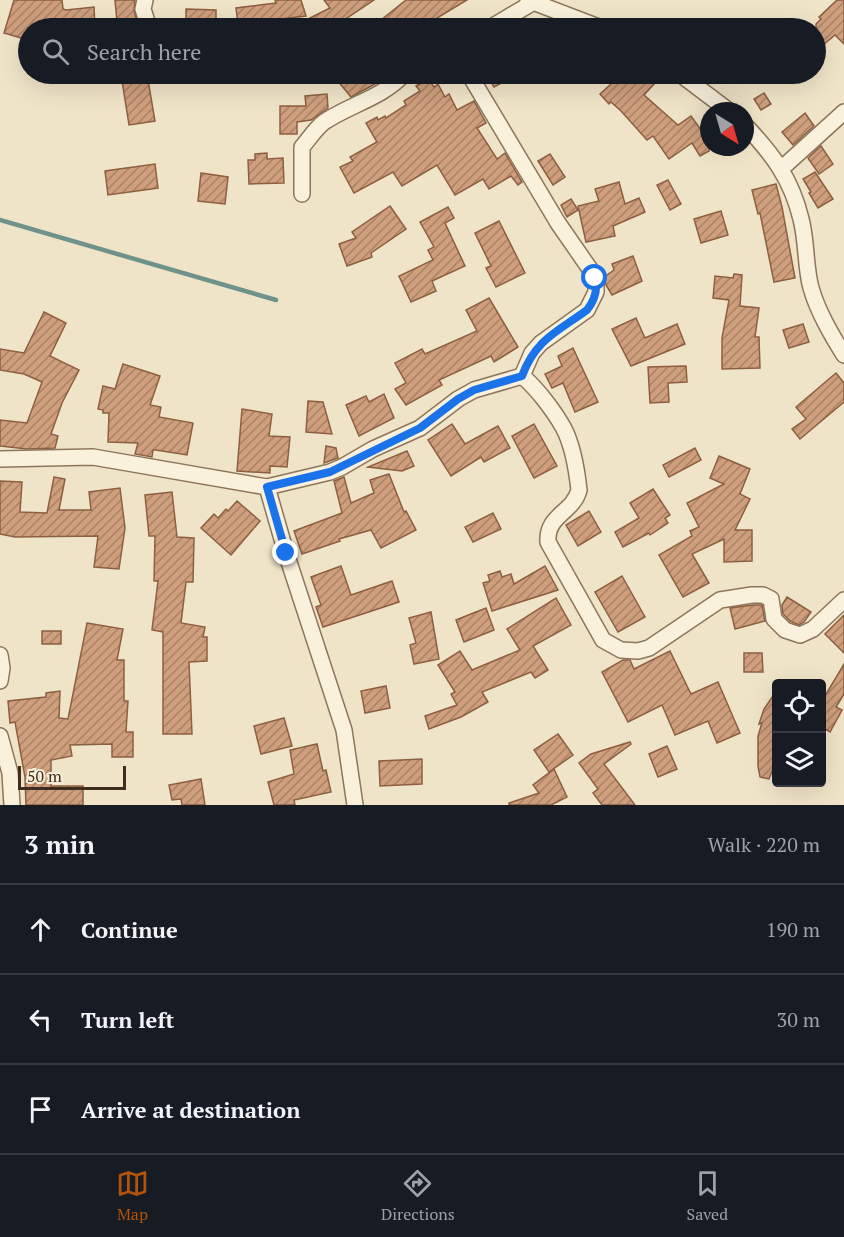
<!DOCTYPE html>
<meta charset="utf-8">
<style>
:root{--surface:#171b24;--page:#242831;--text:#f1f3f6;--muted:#9ea1a6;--line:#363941;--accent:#b45309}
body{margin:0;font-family:"PT Serif",serif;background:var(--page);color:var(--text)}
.controls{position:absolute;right:18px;bottom:18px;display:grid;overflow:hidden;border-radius:6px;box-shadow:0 6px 24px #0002}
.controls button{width:54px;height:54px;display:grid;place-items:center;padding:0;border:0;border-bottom:2px solid var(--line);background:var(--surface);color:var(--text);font:30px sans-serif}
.compass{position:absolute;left:700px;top:102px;width:54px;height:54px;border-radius:50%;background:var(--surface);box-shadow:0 6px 24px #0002;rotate:143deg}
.scale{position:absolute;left:18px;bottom:15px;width:108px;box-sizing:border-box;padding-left:6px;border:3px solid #3d2e20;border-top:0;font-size:16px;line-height:21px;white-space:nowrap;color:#3d2e20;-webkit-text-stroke:4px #f7eed8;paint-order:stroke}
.stop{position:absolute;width:18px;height:18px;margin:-14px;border:4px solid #1a73e8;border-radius:50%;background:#fff}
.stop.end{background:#1a73e8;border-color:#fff;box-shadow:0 2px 6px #0008}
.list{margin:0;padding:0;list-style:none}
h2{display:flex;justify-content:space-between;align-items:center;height:78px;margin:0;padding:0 24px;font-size:26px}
h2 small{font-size:20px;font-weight:400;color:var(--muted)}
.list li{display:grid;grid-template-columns:39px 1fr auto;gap:18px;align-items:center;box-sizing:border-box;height:90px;padding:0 24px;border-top:2px solid var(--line)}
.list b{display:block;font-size:22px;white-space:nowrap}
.list em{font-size:20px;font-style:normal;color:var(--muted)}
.icon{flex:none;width:33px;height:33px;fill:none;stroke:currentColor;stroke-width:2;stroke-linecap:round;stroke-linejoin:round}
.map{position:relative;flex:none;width:844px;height:805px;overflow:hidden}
.search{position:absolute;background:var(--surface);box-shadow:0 6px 24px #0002;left:18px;right:18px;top:18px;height:66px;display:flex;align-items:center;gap:15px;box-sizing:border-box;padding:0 21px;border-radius:33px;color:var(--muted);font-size:22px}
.sheet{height:348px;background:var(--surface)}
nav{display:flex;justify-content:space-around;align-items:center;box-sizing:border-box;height:84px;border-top:2px solid var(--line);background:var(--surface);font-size:16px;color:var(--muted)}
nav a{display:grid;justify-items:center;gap:3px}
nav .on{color:var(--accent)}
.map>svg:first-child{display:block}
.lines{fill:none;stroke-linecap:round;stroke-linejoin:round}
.stream{stroke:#6f938a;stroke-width:4.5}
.building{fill:url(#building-hatch);stroke:#8d5f41;stroke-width:1.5}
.street-casing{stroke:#8d765c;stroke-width:18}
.street{stroke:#faf1dc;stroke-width:15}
.route{stroke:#1a73e8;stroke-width:8}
</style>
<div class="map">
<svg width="844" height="805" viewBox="0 0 844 805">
<defs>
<pattern id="building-hatch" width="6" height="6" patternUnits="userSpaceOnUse" patternTransform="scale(1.5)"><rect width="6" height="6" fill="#cf9f7d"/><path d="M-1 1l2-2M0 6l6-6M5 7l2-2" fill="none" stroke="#a98266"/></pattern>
</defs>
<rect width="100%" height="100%" fill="#f0e4c8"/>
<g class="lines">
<polyline class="stream" points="0,220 276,300"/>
</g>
<g class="building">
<polygon points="14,0 62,0 63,9 66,10 94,7 95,28 28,28 28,40 4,33"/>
<polygon points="115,0 135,0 134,11 139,28 125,28 124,21 117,22"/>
<polygon points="275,0 301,0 306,16 238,24 236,8 276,3"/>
<polygon points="324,0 374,0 332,28 290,28 330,8"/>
<polygon points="406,0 467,0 427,24 431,28 371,28"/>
<polygon points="837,0 844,0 844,44 835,35 816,51 816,24 821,19 819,17"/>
<polygon points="186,9 216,10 216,28 186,28"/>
<polygon points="121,74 147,74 155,121 129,125"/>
<polygon points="332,74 387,74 375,84 351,97"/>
<polygon points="486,74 518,74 494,87"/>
<polygon points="598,74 622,74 632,82 639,74 643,74 654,84 644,95 678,125 691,116 709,141 709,151 700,156 692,143 669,159 653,136 647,140 621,111 611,102 609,104 600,94 611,84"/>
<polygon points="428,79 434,87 438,84 445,97 449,94 457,110 474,101 486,123 477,128 497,159 505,153 522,182 518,185 511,176 489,189 483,179 455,195 437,165 402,186 393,172 354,193 340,167 353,161 350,157 377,142 366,123 377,117 378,120 385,116 386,118 406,105 404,101 420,91 416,86"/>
<polygon points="764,93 771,104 761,110 754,99"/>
<polygon points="327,94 328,108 311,120 297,122 297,134 280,134 280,106 306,106 305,96"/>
<polygon points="805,113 814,126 793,145 782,132"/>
<polygon points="821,146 833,164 819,174 808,158"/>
<polygon points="267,153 267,159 283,158 284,183 249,184 248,160 255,160 255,154"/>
<polygon points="550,154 565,177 553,185 538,161"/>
<polygon points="155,164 158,188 108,195 105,171"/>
<polygon points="815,172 833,199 818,208 809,193 811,192 803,179"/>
<polygon points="201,173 228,177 225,204 198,201"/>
<polygon points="668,180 681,204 670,210 657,185"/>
<polygon points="619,182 625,204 639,198 645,212 613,226 615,236 586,242 578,206 599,201 595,189"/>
<polygon points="776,184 782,207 795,278 774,282 760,213 758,214 752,190"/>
<polygon points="571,199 578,210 567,217 561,205"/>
<polygon points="390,206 406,229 371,253 372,257 347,266 339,244 356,238 352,232"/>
<polygon points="448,207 454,218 445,223 465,266 432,281 436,291 411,302 399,276 433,260 428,250 434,247 420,222"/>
<polygon points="721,211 728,235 701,243 694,219"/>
<polygon points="499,221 525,273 496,287 486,268 491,266 475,233"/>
<polygon points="633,256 642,281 612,295 606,285 604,277 614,270 612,264"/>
<polygon points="734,274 742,275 740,306 759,308 755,337 759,337 760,368 722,369 722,338 729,300 713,298 715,276 733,278"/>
<polygon points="489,298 518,347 494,362 491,356 439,380 442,385 406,405 395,389 406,383 395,363 422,349 425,354 477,331 466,310"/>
<polygon points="44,312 66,323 50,356 79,370 62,403 51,434 58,436 55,448 27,449 0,446 0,420 27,423 42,382 24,374 0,370 0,349 24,353"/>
<polygon points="636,318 645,338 677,324 685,344 631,366 612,329"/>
<polygon points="803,324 809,342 789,348 783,330"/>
<polygon points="573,348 598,402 575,412 563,383 552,388 545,374 562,366 558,356"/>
<polygon points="123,364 160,376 150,405 161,407 159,417 193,423 187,455 156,450 153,450 152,457 135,454 138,443 108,442 109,413 103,413 103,410 98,409 103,386 115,389"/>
<polygon points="686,366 687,382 668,383 669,402 650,403 648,367"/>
<polygon points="836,373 844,383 844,402 800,439 792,429 806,419 796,407"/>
<polygon points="384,394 394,418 359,436 346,405 366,396 369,402"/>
<polygon points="308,401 323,402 332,434 306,432"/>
<polygon points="242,409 272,414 269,436 290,437 287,467 270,466 270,473 237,471"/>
<polygon points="452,424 465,444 498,426 510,448 484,462 481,457 451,476 428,440"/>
<polygon points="534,424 557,466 534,478 512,436"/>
<polygon points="326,446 336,448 338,458 324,463"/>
<polygon points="695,448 701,460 669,477 663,465"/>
<polygon points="407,451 414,466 402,471 368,467"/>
<polygon points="719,456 750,469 740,494 750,499 735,530 752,530 752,561 724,562 724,539 692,554 709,583 683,597 659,555 692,536 690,531 699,527 687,503 724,484 710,478"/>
<polygon points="389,474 404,512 406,511 416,530 381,548 371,530 339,539 340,541 302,554 294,531 342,513 334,481 344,477 351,503 374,493 370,480"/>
<polygon points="54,477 65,479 59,510 91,510 89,492 120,488 125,528 119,569 94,567 98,536 15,537 0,534 0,481 22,482 20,512 47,513"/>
<polygon points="653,489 670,515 665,518 668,523 650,535 649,533 623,547 615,532 639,518 630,503"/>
<polygon points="172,492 177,537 194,538 193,582 186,582 181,623 205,627 203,637 207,637 207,661 189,662 192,734 163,734 163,632 152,630 158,581 154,581 155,536 149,536 145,495"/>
<polygon points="237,501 260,521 231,555 201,528 214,514 218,518 226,509 228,511"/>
<polygon points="589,511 601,532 578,546 566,525"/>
<polygon points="493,513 501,529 473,542 465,527"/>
<polygon points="341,566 351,595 392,581 399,602 323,627 316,607 321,605 311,577"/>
<polygon points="545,566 558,590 492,611 483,583 490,581 488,575 500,571 502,577 511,574 514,584"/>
<polygon points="622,576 645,617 618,632 595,592"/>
<polygon points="787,597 811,612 804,622 799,625 790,621 783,614 782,605"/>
<polygon points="556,598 571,625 533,646 548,670 535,678 531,672 482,692 488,702 461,717 429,729 425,716 457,705 451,694 455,692 438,665 460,651 472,670 520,650 507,629"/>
<polygon points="753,605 762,605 765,621 735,629 730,608"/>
<polygon points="486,608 494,630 464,642 456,620"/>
<polygon points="431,612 439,659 414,664 410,645 416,643 409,618"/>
<polygon points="844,615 844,653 825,634"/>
<polygon points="87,623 123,629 117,660 124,660 124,701 128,701 126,732 133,732 133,757 112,757 112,744 70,745 72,756 51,760 51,786 83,786 83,805 26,805 25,777 15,722 10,723 8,701 46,697 46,693 60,691 59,718 68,719"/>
<rect x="42" y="631" width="19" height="13"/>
<polygon points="670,651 691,694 718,682 740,733 717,743 708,721 675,735 662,705 628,722 602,672 623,660 630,660 634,669"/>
<polygon points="744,653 762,653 763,672 744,672"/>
<polygon points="844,664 844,694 836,707 842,710 830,732 822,727 822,701"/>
<polygon points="386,686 390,708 365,713 361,691"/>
<polygon points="777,690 777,759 769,779 760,777 758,766 758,736 762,723 759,724 764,709"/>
<polygon points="284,718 292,746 261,754 254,726"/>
<polygon points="558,734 573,755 549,772 534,750"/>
<polygon points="630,742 631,744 604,764 635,805 602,805 593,793 598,789 579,763 591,754"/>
<polygon points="317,744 323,771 326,770 331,792 294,800 295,805 274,805 268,782 294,774 290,750"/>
<polygon points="667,746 677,769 658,777 649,754"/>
<polygon points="422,759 422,784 380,786 379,761"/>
<polygon points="554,769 567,797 551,805 509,805 509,803 539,793 533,785"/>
<polygon points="201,779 205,805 182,805 181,799 172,800 169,785"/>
</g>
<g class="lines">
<defs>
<g id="street">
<polyline points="145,0 143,9 149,28"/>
<polyline points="528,0 601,28"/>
<polyline points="490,28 532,3"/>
<polyline points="469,74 558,223 592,272 596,284 596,292 587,310 541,343 532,353 522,376"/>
<polyline points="680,74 729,111"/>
<path d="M745,125C773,155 791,178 801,219C807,242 805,266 811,288C818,312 831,334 844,355"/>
<polyline points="781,169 844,112"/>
<path d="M302,194V147C309,139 316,128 324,122C351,104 382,98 404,74"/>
<path d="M522,376C536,387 554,411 563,427C572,443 577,472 579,490C573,513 546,515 548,542L603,640L621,650L638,651L649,648L720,600L752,595H763L771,599L774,619L785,630L800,635L813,629L844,600"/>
<polyline points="0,459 93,457 267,487 286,553 344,730 355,805"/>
<polyline points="267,487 330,472 342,467 373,449 420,428 458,399 474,390 522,376"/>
<polyline points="0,655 2,668 0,681"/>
<polyline points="0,736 10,773 12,805"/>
</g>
</defs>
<use href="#street" class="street-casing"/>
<use href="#street" class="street"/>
</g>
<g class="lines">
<path class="route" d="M286,553L267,487L330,472L420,428L458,399L474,390L522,376C536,339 557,332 587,310C595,300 598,290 595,278"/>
</g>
</svg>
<div class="controls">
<button><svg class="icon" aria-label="locate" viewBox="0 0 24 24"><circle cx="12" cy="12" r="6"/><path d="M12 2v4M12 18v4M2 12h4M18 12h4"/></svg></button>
<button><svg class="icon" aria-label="layers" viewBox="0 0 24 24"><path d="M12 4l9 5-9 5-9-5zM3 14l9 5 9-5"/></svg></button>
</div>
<svg class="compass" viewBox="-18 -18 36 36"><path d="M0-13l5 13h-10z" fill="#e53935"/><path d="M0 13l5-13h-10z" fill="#9ea1a6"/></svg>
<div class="scale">50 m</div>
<div class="stop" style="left:595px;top:278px"></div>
<div class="stop end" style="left:286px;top:553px"></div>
<div class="search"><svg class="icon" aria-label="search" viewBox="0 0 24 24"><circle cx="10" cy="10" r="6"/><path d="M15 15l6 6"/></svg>Search here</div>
</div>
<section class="sheet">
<h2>3 min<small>Walk · 220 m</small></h2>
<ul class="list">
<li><svg class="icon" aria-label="ahead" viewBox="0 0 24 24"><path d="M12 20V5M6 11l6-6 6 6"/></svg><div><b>Continue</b></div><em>190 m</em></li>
<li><svg class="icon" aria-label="left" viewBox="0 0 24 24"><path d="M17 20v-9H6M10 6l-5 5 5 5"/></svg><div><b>Turn left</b></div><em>30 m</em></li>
<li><svg class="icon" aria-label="arrive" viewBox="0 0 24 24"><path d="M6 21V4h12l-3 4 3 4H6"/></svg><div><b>Arrive at destination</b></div></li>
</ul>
</section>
<nav>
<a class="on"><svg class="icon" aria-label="map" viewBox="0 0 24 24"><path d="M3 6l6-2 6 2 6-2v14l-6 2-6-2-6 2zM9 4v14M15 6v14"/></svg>Map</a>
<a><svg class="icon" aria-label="directions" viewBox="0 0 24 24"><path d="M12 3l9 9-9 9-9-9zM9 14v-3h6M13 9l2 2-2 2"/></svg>Directions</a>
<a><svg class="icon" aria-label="saved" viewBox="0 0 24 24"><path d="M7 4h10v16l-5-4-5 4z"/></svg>Saved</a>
</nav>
